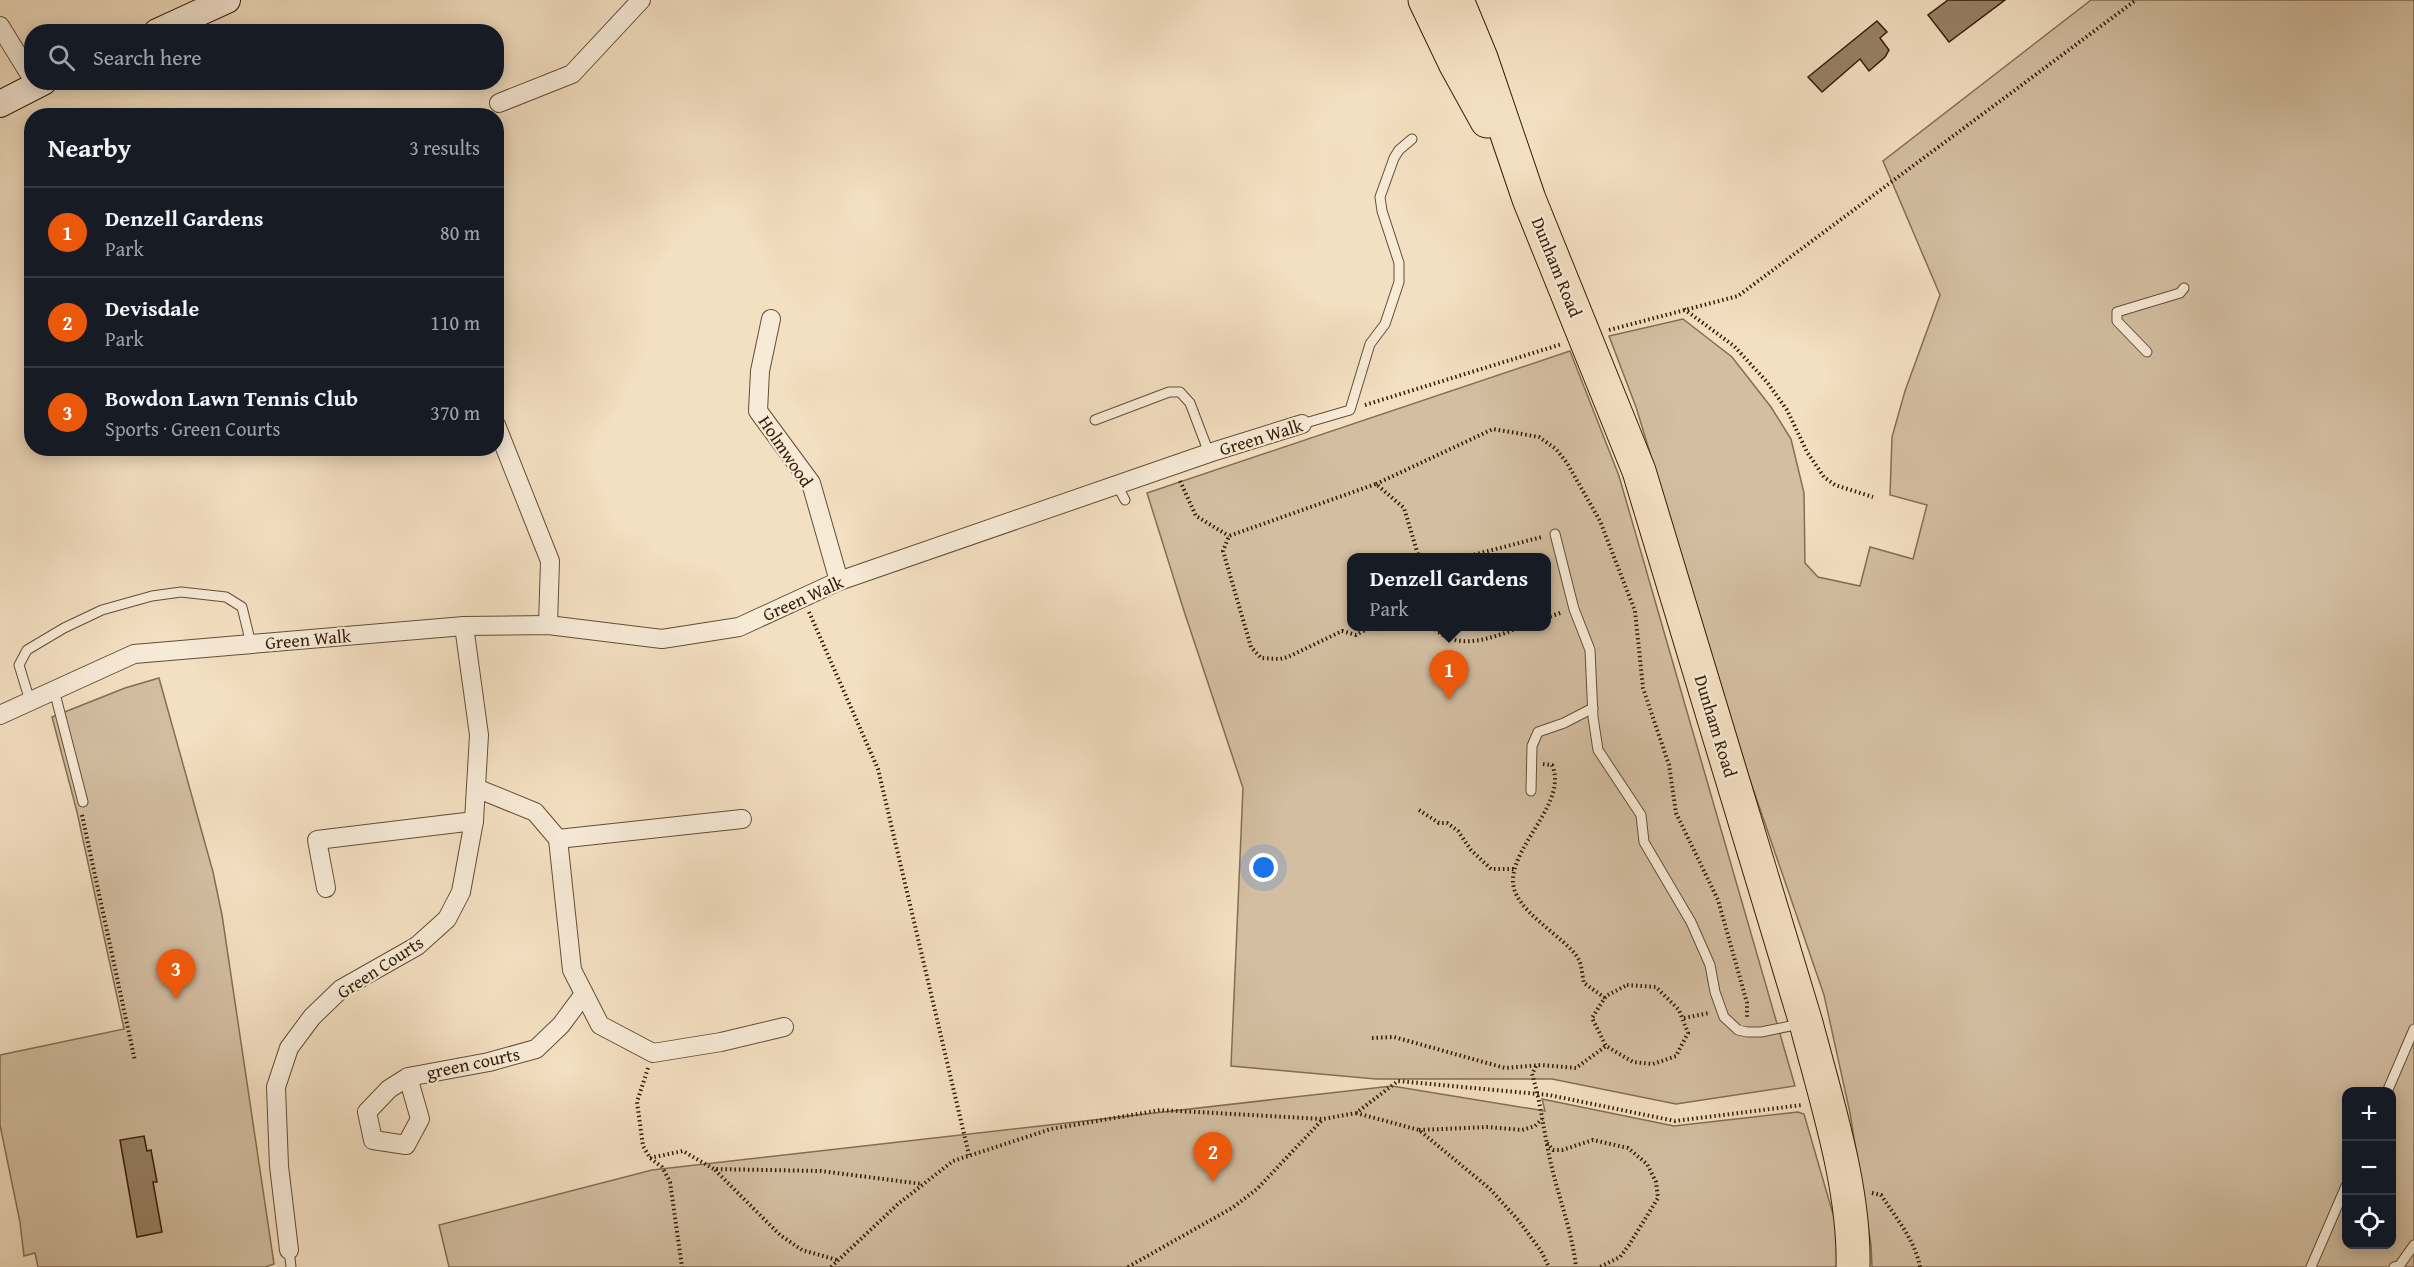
<!DOCTYPE html>
<meta charset="utf-8">
<style>
:root{--surface:#171b24;--page:#242831;--text:#f1f3f6;--muted:#9ea1a6;--line:#363941;--accent:#ea580c}
body{margin:0;font-family:"Gentium Book Plus",serif;background:var(--page);color:var(--text)}
.controls{position:absolute;right:18px;bottom:18px;display:grid;overflow:hidden;border-radius:12px;box-shadow:0 3px 15px #0003}
.controls button{width:54px;height:54px;display:grid;place-items:center;padding:0;border:0;border-bottom:2px solid var(--line);background:var(--surface);color:var(--text);font:30px sans-serif}
.you{position:absolute;left:1264px;top:868px;width:21px;height:21px;margin:-15px;border:4px solid #fff;border-radius:50%;background:#1a73e8;box-shadow:0 0 0 9px #1a73e833}
.badge{display:grid;place-items:center;width:39px;height:39px;border-radius:50%;background:var(--accent);color:#fff;font-size:20px;font-weight:700}
.pin{position:absolute;translate:-50% -50px;filter:drop-shadow(0 2px 3px #0008)}
.pin::after{content:'';position:absolute;top:32px;width:21px;height:18px;background:inherit;clip-path:polygon(0 0,100% 0,50% 100%)}
.popup{position:absolute;left:1347px;top:553px;width:204px;height:78px;box-sizing:border-box;display:grid;place-content:center;border-radius:12px;background:var(--surface);filter:drop-shadow(0 2px 4px #0005);font-size:20px;white-space:nowrap;color:var(--muted)}
.popup b{font-size:22px;color:var(--text)}
.popup::after{content:'';position:absolute;left:50%;top:100%;margin-left:-12px;border:12px solid transparent;border-top-color:var(--surface)}
.list{margin:0;padding:0;list-style:none}
h2{display:flex;justify-content:space-between;align-items:center;height:78px;margin:0;padding:0 24px;font-size:26px}
h2 small{font-size:20px;font-weight:400;color:var(--muted)}
.list li{display:grid;grid-template-columns:39px 1fr auto;gap:18px;align-items:center;box-sizing:border-box;height:90px;padding:0 24px;border-top:2px solid var(--line)}
.list b{display:block;font-size:22px;white-space:nowrap}
.list p{margin:0;font-size:20px;white-space:nowrap;color:var(--muted)}
.list em{font-size:20px;font-style:normal;color:var(--muted)}
.icon{flex:none;width:33px;height:33px;fill:none;stroke:currentColor;stroke-width:2;stroke-linecap:round;stroke-linejoin:round}
.map{position:relative;flex:none;width:2414px;height:1267px;overflow:hidden}
.search{position:absolute;background:var(--surface);box-shadow:0 3px 15px #0003;left:24px;top:24px;width:480px;height:66px;display:flex;align-items:center;gap:15px;box-sizing:border-box;padding:0 21px;border-radius:24px;color:var(--muted);font-size:22px}
.panel{position:absolute;background:var(--surface);box-shadow:0 3px 15px #0003;left:24px;top:108px;width:480px;height:348px;border-radius:24px}
.map>svg:first-child{display:block}
.green{fill:#d3bea1;stroke:#846e52;stroke-width:1.5;fill-rule:evenodd}
.building{fill:#988266;stroke:#361d04;stroke-width:1.5}
.lines{fill:none;stroke-linecap:round;stroke-linejoin:round}
.lane-casing{stroke:#654e33;stroke-width:11}
.street-casing{stroke:#654e33;stroke-width:20}
.secondary-casing{stroke:#361d04;stroke-width:28}
.highway-casing{stroke:#361d04;stroke-width:35}
.path{stroke:#361d04;stroke-width:4;stroke-dasharray:1.5 3;stroke-linecap:butt}
.lane{stroke:#f7ead7;stroke-width:9}
.street{stroke:#f7ead7;stroke-width:18}
.secondary{stroke:#f7ead7;stroke-width:26}
.highway{stroke:#f3dfc1;stroke-width:33}
.labels{text-anchor:middle;dominant-baseline:central;stroke-width:4.5;stroke-linejoin:round;paint-order:stroke}
.street-label{font-size:18px;fill:#361d04;stroke:#f7ead7}
</style>
<div class="map">
<svg width="2414" height="1267" viewBox="0 0 2414 1267">
<rect width="100%" height="100%" fill="#f3dfc1"/>
<filter id="stains"><feTurbulence type="fractalNoise" baseFrequency=".00333" numOctaves="4"/><feColorMatrix values="0 0 0 0 .2 0 0 0 0 .09 0 0 0 0 .02 0 0 0 .5 -.17"/></filter>
<radialGradient id="worn" r=".72"><stop offset=".6" stop-color="#630" stop-opacity="0"/><stop offset="1" stop-color="#630" stop-opacity=".3"/></radialGradient>
<g class="green">
<path d="M2091,0H2414V1267H1872L1871,1245L1850,1113L1824,995L1749,777L1636,407L1609,336L1683,319L1732,357L1771,407L1791,439L1804,493L1805,563L1818,577L1860,586L1870,547L1913,559L1927,505L1890,495L1892,437L1905,391L1940,295L1883,161ZM2346,1092H2392V1244H2346Z"/>
<path d="M1570,351L1619,476L1795,1086L1676,1104L1552,1079H1376L1231,1066L1243,788L1184,611L1147,493ZM1352,558H1546V626H1352Z"/>
<polygon points="159,678 213,872 222,915 274,1264 265,1267 38,1267 35,1253 24,1256 20,1222 0,1125 0,1055 124,1029 77,812 52,717 125,688"/>
<polygon points="1392,1086 1545,1111 1542,1099 1674,1126 1798,1112 1804,1114 1842,1245 1841,1267 449,1267 439,1225 652,1170"/>
</g>
<g class="building">
<polygon points="1948,0 2005,0 1949,42 1928,15"/>
<polygon points="1877,21 1887,32 1880,38 1889,50 1885,57 1869,71 1860,59 1822,92 1808,77"/>
<polygon points="144,1136 147,1151 151,1150 157,1182 153,1182 162,1232 137,1237 120,1140"/>
</g>
<g class="lines">
<defs>
<g id="lane">
<polyline points="2147,352 2117,321 2117,312 2180,293 2184,288"/>
<polyline points="1095,420 1169,392 1180,392 1190,403 1209,453"/>
<polyline points="1302,424 1350,410 1370,344 1385,324 1399,282 1399,263 1382,211 1380,197 1394,158 1399,150 1412,139"/>
<polyline points="1117,485 1125,500"/>
<polyline points="1555,534 1574,609 1590,650 1593,717 1598,750 1641,815 1644,842 1691,922 1710,965 1715,992 1724,1017 1738,1030 1747,1032 1761,1032 1800,1024"/>
<polyline points="54,690 83,802"/>
<polyline points="30,701 19,665 27,650 64,628 102,610 152,596 181,592 226,597 242,607 251,644"/>
<polyline points="1531,791 1532,746 1538,732 1564,723 1593,708"/>
<polyline points="2387,1092 2414,1029"/>
<polyline points="289,1250 291,1267"/>
<polyline points="2311,1267 2346,1186"/>
<polyline points="2394,1267 2399,1266 2414,1245"/>
</g>
<g id="street">
<polyline points="0,26 32,78"/>
<polyline points="499,103 572,74 641,0"/>
<polyline points="771,319 760,371 758,411 811,483 839,581"/>
<polyline points="496,425 550,561 548,625"/>
<polyline points="0,715 134,654 464,626 548,625 662,639 739,627 839,581 1209,453 1302,424"/>
<polyline points="476,788 535,812 558,839 572,970 600,1025 653,1053 721,1042 784,1027"/>
<polyline points="558,839 742,819"/>
<polyline points="326,888 317,840 474,821"/>
<polyline points="408,1077 420,1119 406,1145 373,1140 367,1112 389,1089 408,1077 489,1062 536,1049 561,1025 584,994"/>
<polyline points="289,1250 279,1166 276,1087 289,1048 312,1017 341,989 417,946 447,919 461,892 474,821 479,735 464,626"/>
</g>
<g id="secondary">
<polyline points="157,32 227,0"/>
<polyline points="0,104 43,82"/>
</g>
<g id="highway">
<polyline points="1425,0 1455,63 1487,121"/>
<path d="M1457,0L1481,58L1529,199L1639,471L1806,1023C1826,1100 1855,1188 1853,1267"/>
</g>
</defs>
<use href="#lane" class="lane-casing"/>
<use href="#street" class="street-casing"/>
<use href="#secondary" class="secondary-casing"/>
<use href="#highway" class="highway-casing"/>
<g class="path">
<polyline points="1684,309 1734,346 1767,382 1787,410 1807,452 1824,477 1835,485 1873,497"/>
<polyline points="1609,330 1738,296 2136,0"/>
<polyline points="1365,405 1562,344"/>
<polyline points="1180,481 1196,516 1229,536"/>
<polyline points="1376,484 1493,429 1539,437 1556,449 1567,463 1600,521 1635,611 1643,688 1669,765 1676,813 1718,900 1747,1003 1747,1018"/>
<polyline points="1461,558 1542,537"/>
<polyline points="809,612 878,769 969,1155"/>
<polyline points="1546,618 1563,612"/>
<polyline points="1372,626 1356,635 1342,631 1288,657 1280,659 1261,658 1251,647 1223,551 1229,536 1376,484 1404,508 1419,558"/>
<path d="M1432,626C1458,654 1493,637 1524,626"/>
<path d="M1543,764L1552,765C1568,801 1515,842 1513,879C1511,911 1566,936 1579,960C1582,966 1582,976 1584,983L1605,998"/>
<polyline points="1419,810 1439,823 1447,823 1458,831 1471,850 1491,869 1514,869"/>
<polyline points="82,815 135,1061"/>
<polygon points="1627,985 1656,987 1679,1010 1688,1033 1676,1056 1653,1064 1633,1062 1606,1046 1592,1018 1606,996"/>
<polyline points="1684,1018 1709,1013"/>
<polyline points="1372,1038 1394,1037 1505,1068 1541,1065 1576,1068 1606,1046"/>
<path d="M1536,1066L1532,1074C1541,1103 1544,1134 1551,1164C1559,1199 1572,1231 1576,1267"/>
<polyline points="648,1068 637,1102 643,1146 650,1158 662,1167 670,1182 682,1267"/>
<polyline points="1356,1113 1419,1130 1490,1189 1519,1221 1541,1251 1549,1267"/>
<polyline points="1419,1130 1488,1127 1522,1130 1535,1126 1542,1119"/>
<polyline points="1547,1143 1553,1150 1562,1150 1593,1140 1628,1148 1647,1164 1656,1182 1658,1198 1629,1245 1620,1257 1600,1267"/>
<polyline points="650,1158 683,1151 714,1169 821,1171 922,1184"/>
<polyline points="715,1170 780,1235 802,1250 837,1260"/>
<path d="M1872,1193L1881,1195C1896,1218 1915,1240 1920,1267"/>
<polyline points="831,1267 898,1204 953,1161 1051,1129 1160,1110 1323,1119 1356,1113 1398,1081 1549,1095 1675,1121 1802,1105"/>
<polyline points="1128,1267 1232,1208 1257,1189 1323,1119"/>
</g>
<use href="#lane" class="lane"/>
<use href="#street" class="street"/>
<use href="#secondary" class="secondary"/>
<use href="#highway" class="highway"/>
</g>
<g class="labels">
<g class="street-label">
<text transform="translate(1557 267) rotate(68)">Dunham Road</text>
<text transform="translate(1261 437) rotate(-17)">Green Walk</text>
<text transform="translate(786 451) rotate(56)">Holmwood</text>
<text transform="translate(803 598) rotate(-24)">Green Walk</text>
<text transform="translate(308 639) rotate(-5)">Green Walk</text>
<text transform="translate(1716 726) rotate(73)">Dunham Road</text>
<text transform="translate(380 967) rotate(-33)">Green Courts</text>
<text transform="translate(473 1063) rotate(-12)">green courts</text>
</g>
</g>
<rect width="100%" height="100%" filter="url(#stains)"/>
<rect width="100%" height="100%" fill="url(#worn)"/>
</svg>
<div class="controls">
<button>+</button>
<button>−</button>
<button><svg class="icon" aria-label="locate" viewBox="0 0 24 24"><circle cx="12" cy="12" r="6"/><path d="M12 2v4M12 18v4M2 12h4M18 12h4"/></svg></button>
</div>
<div class="you"></div>
<div class="pin badge" style="left:1449px;top:700px">1</div>
<div class="popup"><b>Denzell Gardens</b>Park</div>
<div class="pin badge" style="left:1213px;top:1182px">2</div>
<div class="pin badge" style="left:176px;top:999px">3</div>
<div class="search"><svg class="icon" aria-label="search" viewBox="0 0 24 24"><circle cx="10" cy="10" r="6"/><path d="M15 15l6 6"/></svg>Search here</div>
<section class="panel">
<h2>Nearby<small>3 results</small></h2>
<ul class="list">
<li><span class="badge">1</span><div><b>Denzell Gardens</b><p>Park</p></div><em>80 m</em></li>
<li><span class="badge">2</span><div><b>Devisdale</b><p>Park</p></div><em>110 m</em></li>
<li><span class="badge">3</span><div><b>Bowdon Lawn Tennis Club</b><p>Sports · Green Courts</p></div><em>370 m</em></li>
</ul>
</section>
</div>
